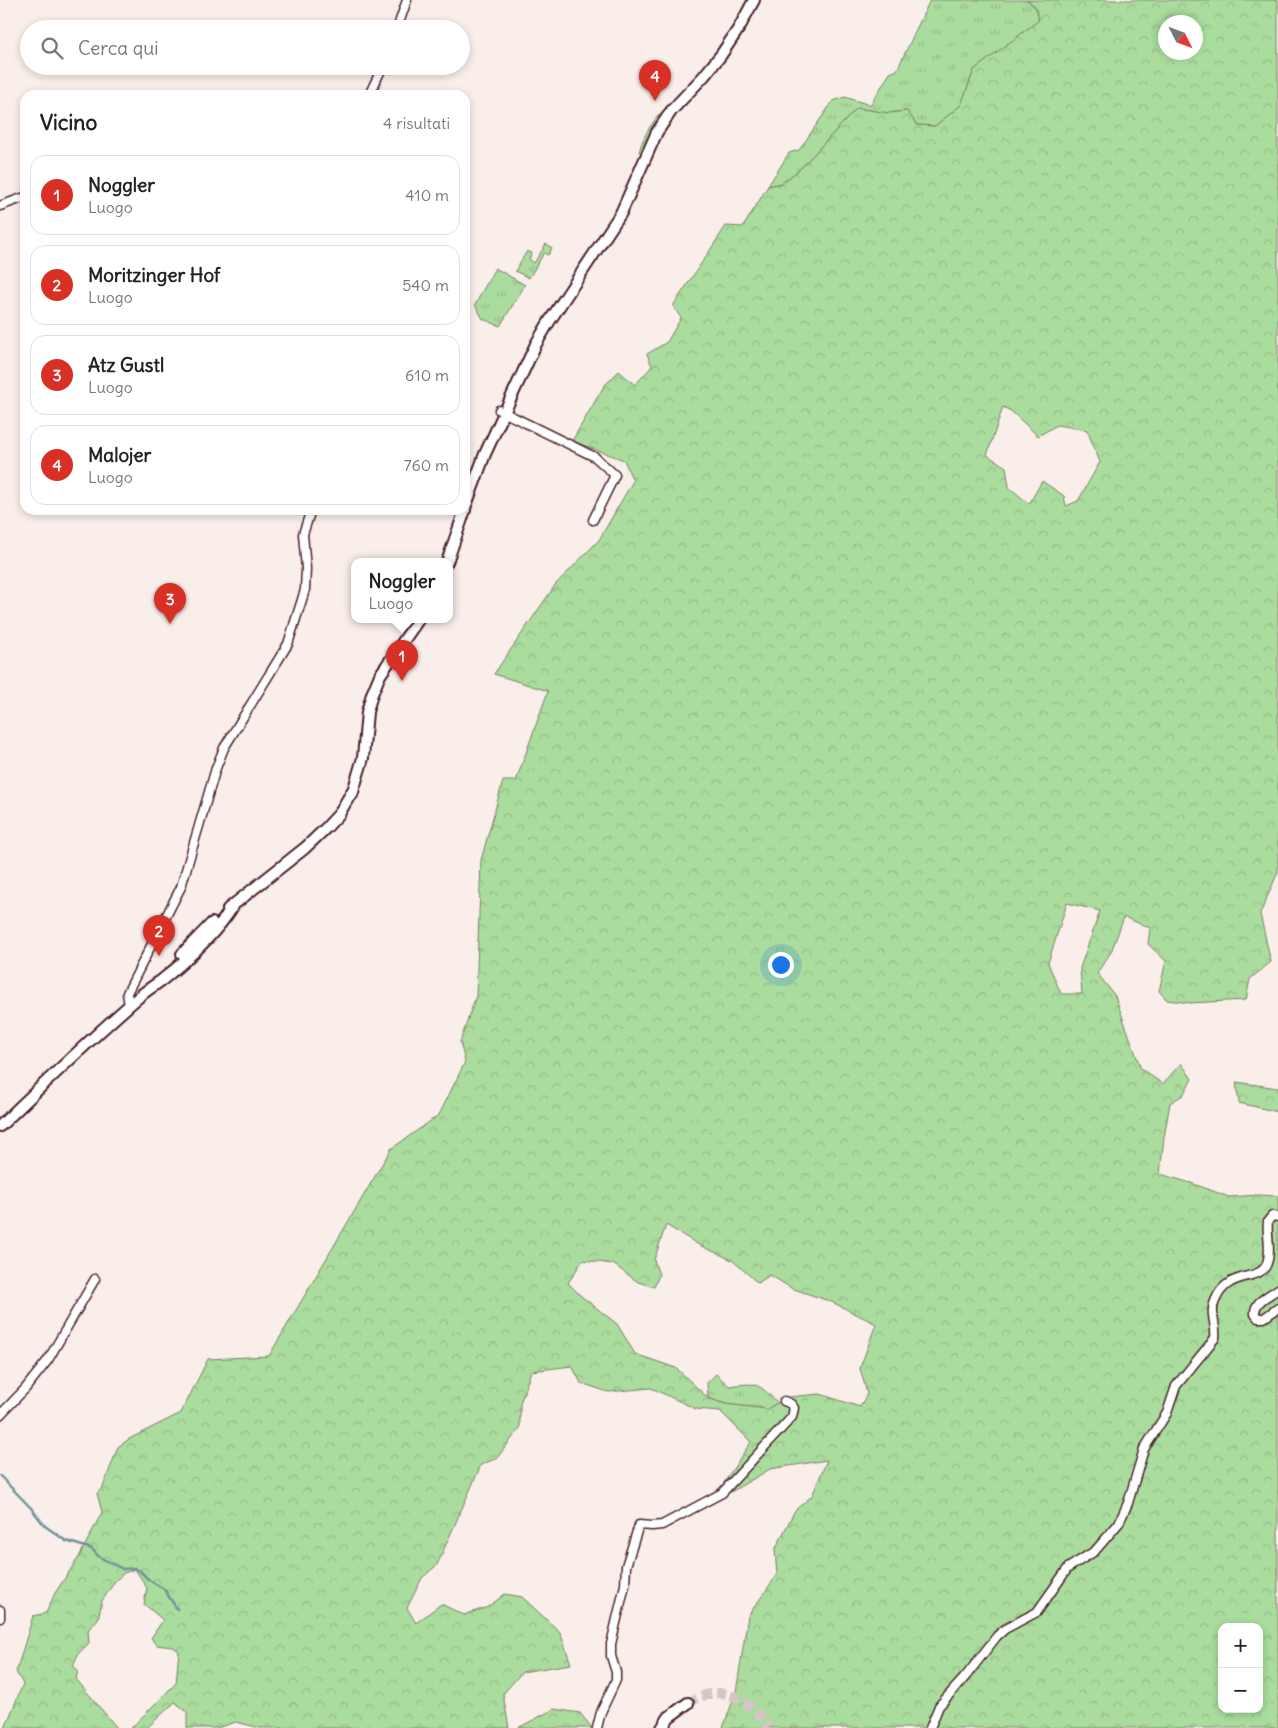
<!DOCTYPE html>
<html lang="it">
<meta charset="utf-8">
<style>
:root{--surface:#fff;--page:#f6f6f6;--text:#222;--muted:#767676;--line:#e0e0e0;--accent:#d93025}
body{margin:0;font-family:Delius,sans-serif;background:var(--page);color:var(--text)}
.controls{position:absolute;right:15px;bottom:15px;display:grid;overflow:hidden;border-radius:10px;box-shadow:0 2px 8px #0003}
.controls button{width:45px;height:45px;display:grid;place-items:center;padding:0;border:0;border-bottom:1px solid var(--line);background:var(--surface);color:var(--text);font:25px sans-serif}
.compass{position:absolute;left:1158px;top:15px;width:45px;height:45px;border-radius:50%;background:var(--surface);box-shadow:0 2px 8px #0003;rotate:132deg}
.you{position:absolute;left:780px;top:964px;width:18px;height:18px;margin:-12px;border:4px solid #fff;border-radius:50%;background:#1a73e8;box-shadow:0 0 0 8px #1a73e833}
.badge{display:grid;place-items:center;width:32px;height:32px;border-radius:50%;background:var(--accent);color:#fff;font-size:16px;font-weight:700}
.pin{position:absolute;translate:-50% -41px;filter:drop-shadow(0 1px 2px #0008)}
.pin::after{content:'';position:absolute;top:26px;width:18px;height:15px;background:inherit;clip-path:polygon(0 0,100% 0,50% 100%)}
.popup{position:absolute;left:351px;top:558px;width:102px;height:65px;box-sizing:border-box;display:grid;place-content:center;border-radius:10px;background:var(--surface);filter:drop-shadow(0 1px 4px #0005);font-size:16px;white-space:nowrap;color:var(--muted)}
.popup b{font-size:19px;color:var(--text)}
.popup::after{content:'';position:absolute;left:50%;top:100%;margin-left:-10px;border:10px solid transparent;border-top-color:var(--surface)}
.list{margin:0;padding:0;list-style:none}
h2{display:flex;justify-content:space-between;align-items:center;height:65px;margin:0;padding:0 20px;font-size:21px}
h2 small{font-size:16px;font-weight:400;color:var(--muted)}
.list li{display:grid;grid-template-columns:32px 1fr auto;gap:15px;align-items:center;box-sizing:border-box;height:80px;margin:0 10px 10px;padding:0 10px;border:1px solid var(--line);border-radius:15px}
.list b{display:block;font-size:19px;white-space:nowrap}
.list p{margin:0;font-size:16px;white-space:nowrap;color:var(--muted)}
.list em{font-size:16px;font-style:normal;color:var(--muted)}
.icon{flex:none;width:28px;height:28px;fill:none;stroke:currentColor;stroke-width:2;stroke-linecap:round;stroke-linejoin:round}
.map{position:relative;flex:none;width:1278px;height:1728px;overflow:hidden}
.search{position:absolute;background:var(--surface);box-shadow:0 2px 8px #0003;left:20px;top:20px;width:450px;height:55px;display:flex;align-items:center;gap:12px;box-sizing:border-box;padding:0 18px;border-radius:28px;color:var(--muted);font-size:19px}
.panel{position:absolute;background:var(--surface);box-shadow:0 2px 8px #0003;left:20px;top:90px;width:450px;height:425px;border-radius:15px}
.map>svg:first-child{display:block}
.grass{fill:url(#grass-tufts);stroke:#7a7e64}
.forest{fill:url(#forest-crowns);stroke:#7a7e64;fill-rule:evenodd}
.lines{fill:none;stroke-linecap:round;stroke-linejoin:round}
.stream{stroke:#72929c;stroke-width:2.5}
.major-tunnel{stroke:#d6c5c4;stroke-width:10;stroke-dasharray:10 5;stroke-linecap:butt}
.minor-casing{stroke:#4a1f2b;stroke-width:11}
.major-casing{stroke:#4a1f2b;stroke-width:14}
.minor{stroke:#fff;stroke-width:8}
.major{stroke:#fff;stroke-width:10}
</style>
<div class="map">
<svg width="1278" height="1728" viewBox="0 0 1278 1728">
<defs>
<pattern id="grass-tufts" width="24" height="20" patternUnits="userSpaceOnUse" patternTransform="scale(1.25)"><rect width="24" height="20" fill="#a9dc9d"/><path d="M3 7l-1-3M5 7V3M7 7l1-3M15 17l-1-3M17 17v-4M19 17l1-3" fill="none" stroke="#93bc87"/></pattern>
<pattern id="forest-crowns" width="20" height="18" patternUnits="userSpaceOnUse" patternTransform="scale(1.25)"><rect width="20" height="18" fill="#a9dc9d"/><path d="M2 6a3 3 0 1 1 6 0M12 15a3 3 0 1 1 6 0" fill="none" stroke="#93bc87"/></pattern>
</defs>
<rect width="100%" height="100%" fill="#f9eeea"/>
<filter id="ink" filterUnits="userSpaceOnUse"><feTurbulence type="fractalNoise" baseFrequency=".02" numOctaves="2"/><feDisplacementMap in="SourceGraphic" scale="10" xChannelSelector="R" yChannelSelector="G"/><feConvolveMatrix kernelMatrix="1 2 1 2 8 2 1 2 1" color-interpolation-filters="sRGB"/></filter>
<g filter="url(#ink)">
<g class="grass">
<polygon points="930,0 1027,0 1036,8 1040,20 974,70 961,105 935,126 917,125 907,111 888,113 857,108 799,170 782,183 768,186 789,153 799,150 833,101 845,97 870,105 890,73 897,70"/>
<path d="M670,103L673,104C658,118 651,135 642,153L639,152C644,132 656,117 670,103Z"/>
<polygon points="546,244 552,248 548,255 544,253 529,278 515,271 527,251 532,253 529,259 534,263"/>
<polygon points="495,268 525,285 500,326 483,319 475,305"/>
<path d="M716,1374L729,1386C758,1382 757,1383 778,1403L767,1409L725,1404L708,1398L707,1383Z"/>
</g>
<g class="forest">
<path d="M1027,0H1278V872L1260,914L1271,962L1250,979L1246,1000L1190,1003L1167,1000L1159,991L1166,961L1148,944L1150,928L1124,917L1111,952L1097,973L1115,996L1141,1069L1163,1084L1181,1063L1192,1079L1183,1095L1170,1103L1164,1137L1160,1174L1191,1183L1229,1197L1258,1195L1278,1196V1728H723L736,1692L748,1616L777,1575L775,1550L795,1510L812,1496L827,1460L770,1469L724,1496L719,1490L751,1442L720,1411L696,1409L651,1388L608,1392L581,1383L572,1366L531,1371L520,1404V1428L497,1458L481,1465L437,1565L422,1578L407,1608L416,1623L441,1604L464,1615L488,1607L505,1594L522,1597L560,1632L571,1664L522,1672L503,1694L509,1728H260L236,1722L217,1728H187V1712L175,1702L147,1728H131L176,1683L179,1651L173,1647L156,1645L151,1638L163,1620L144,1604L147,1588L135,1569L124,1573L115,1581L102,1601L98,1619L88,1630L89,1643L78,1654L73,1666L78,1670L76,1679L117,1728H5L23,1684L16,1672L33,1616L46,1613L55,1593L79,1557L102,1512L97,1493L103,1487L118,1447L129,1439L181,1413L208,1359L269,1356L391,1149L439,1115L465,1062L460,1042L476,996L481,860L503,781H516L548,691L494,674L556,584L599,540L633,481L624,460L572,441L604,386L619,371L635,385L652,366L647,354L667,342L681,318L673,306L726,226L743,227L768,186L782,183L799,170L857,108L888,113L907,111L917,125L935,126L961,105L974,70L1039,20L1036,8ZM1166,22H1196V52H1166ZM1003,407L1011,411L1038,436L1057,425L1087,430L1100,462L1078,501L1066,506L1064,496L1042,481L1029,504L1009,487L1006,467L987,455ZM1067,903L1100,911L1080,968L1082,994H1061L1048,963ZM666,1225L699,1245L732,1260L758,1283L770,1275L791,1288L832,1302L876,1324L860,1368L867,1394L860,1407L820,1394L788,1397L767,1409L725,1404L708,1398L676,1368L635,1354L617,1324L581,1296L568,1283L583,1260L613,1264L638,1282L654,1287L659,1275L654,1260ZM1222,1627H1259V1709H1222Z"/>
<polygon points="1236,1082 1278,1088 1278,1112 1239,1103"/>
<polygon points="554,1709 580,1713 592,1728 518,1728"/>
</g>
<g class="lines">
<polyline class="stream" points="0,1476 31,1508 45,1526 66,1541 92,1549 99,1557 123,1569 134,1568 140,1571 149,1580 164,1589 177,1609"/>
<path class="major-tunnel" d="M688,1703C697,1698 707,1693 718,1693C738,1693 759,1711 768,1728"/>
<defs>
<g id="minor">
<polyline points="397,29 407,0"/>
<polyline points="369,95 383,66"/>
<polyline points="0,206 25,197"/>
<polyline points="499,410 595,457 615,475 593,520"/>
<polyline points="129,1005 127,993 181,887 216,768 224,748 288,644 305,590 306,569 303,534 311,510"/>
<path d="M1278,1289C1269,1296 1254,1301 1255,1314L1258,1318H1264L1278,1308"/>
<polyline points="0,1415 25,1389 48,1360 95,1279"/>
<polyline points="0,1610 0,1618"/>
<polyline points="597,1728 601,1712 616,1680 616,1672 611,1656 611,1644 625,1585 626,1566 639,1525 652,1526 662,1525 722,1493 792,1417 794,1408 791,1404 784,1401"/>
<path d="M930,1728L939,1706L966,1676L997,1636L1005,1629L1037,1612L1068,1568L1095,1551L1119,1523L1128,1503L1144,1449L1167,1413L1176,1386L1215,1338C1217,1325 1209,1313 1215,1301C1228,1268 1261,1283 1267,1263C1272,1250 1266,1234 1268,1221L1272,1216L1278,1217"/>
</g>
<g id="major">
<polyline points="465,508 485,454 536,344 549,322 621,213 657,132 672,110 704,76 721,55 739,28 754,0"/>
<polyline points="447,562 465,510"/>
<polyline points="352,795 363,758 367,712 372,694 380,675 418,620"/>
<polyline points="228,909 305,848 327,827 339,814 353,790"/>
<polyline points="182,954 212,923"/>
<path d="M0,1126C46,1082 92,1037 140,996C147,990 155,985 162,980C188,959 216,934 233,906"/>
<polyline points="662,1728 669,1717 688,1703"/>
</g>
</defs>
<use href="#minor" class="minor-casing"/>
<use href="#major" class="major-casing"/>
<use href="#minor" class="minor"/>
<use href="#major" class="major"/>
</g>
</g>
</svg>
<div class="controls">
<button>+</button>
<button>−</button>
</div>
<svg class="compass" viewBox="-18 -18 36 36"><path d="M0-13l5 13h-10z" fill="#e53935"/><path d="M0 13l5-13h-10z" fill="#767676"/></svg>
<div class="you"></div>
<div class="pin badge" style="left:402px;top:681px">1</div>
<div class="popup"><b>Noggler</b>Luogo</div>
<div class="pin badge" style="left:159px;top:956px">2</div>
<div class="pin badge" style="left:170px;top:624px">3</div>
<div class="pin badge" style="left:655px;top:101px">4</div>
<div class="search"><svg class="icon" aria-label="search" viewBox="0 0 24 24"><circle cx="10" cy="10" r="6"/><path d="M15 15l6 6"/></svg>Cerca qui</div>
<section class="panel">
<h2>Vicino<small>4 risultati</small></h2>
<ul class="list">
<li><span class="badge">1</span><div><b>Noggler</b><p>Luogo</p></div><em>410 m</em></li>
<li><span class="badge">2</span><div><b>Moritzinger Hof</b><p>Luogo</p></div><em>540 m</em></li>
<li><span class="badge">3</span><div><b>Atz Gustl</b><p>Luogo</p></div><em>610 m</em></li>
<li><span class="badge">4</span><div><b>Malojer</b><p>Luogo</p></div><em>760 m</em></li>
</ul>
</section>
</div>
